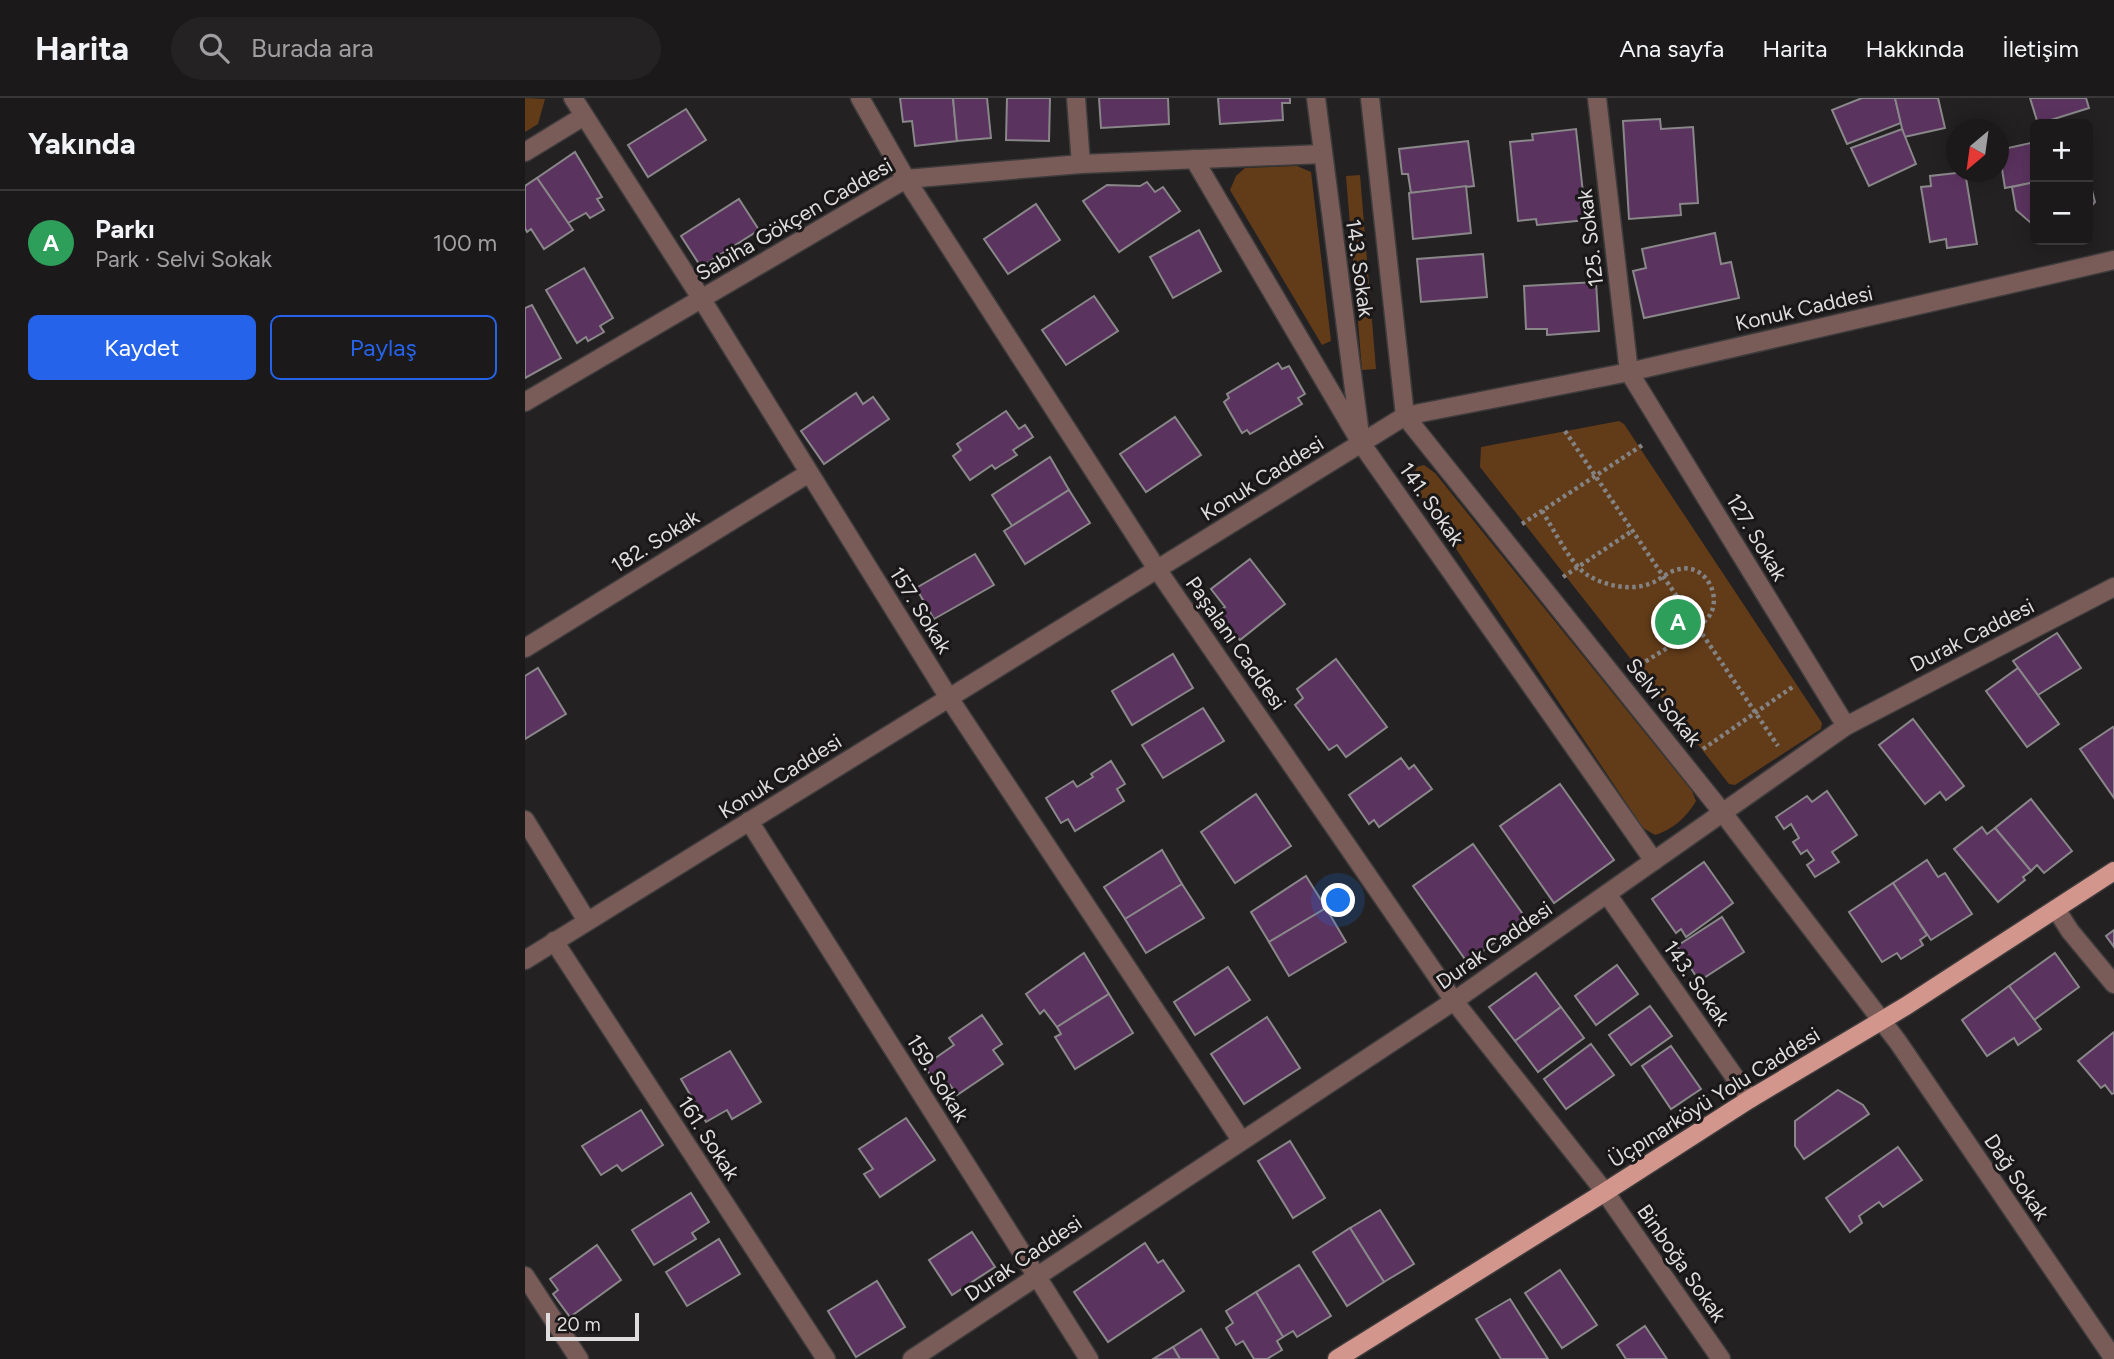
<!DOCTYPE html>
<html lang="tr">
<meta charset="utf-8">
<style>
:root{--surface:#1b191a;--page:#242223;--text:#f1f3f6;--muted:#a0a0a2;--line:#393839;--accent:#2563eb}
body{margin:0;font-family:Figtree,sans-serif;background:var(--page);color:var(--text)}
.controls{position:absolute;right:21px;top:21px;display:grid;overflow:hidden;border-radius:10px;box-shadow:0 4px 18px #0003}
.controls button{width:63px;height:63px;display:grid;place-items:center;padding:0;border:0;border-bottom:2px solid var(--line);background:var(--surface);color:var(--text);font:35px sans-serif}
.compass{position:absolute;left:1421px;top:21px;width:63px;height:63px;border-radius:50%;background:var(--surface);box-shadow:0 4px 18px #0003;rotate:209deg}
.scale{position:absolute;left:21px;bottom:18px;width:93px;box-sizing:border-box;padding-left:7px;border:4px solid #dfdddd;border-top:0;font-size:19px;line-height:24px;white-space:nowrap;color:#dfdddd;-webkit-text-stroke:5px #1a1718;paint-order:stroke}
.you{position:absolute;left:814px;top:803px;width:24px;height:24px;margin:-18px;border:5px solid #fff;border-radius:50%;background:#1a73e8;box-shadow:0 0 0 10px #1a73e833}
.badge{display:grid;place-items:center;width:46px;height:46px;border-radius:50%;background:var(--accent);color:#fff;font-size:23px;font-weight:700}
.pin{position:absolute;translate:-50% -50%;border:4px solid #fff;box-shadow:0 2px 7px #0006}
.list{margin:0;padding:0;list-style:none}
h2{display:flex;justify-content:space-between;align-items:center;height:91px;margin:0;padding:0 28px;font-size:30px}
h2 small{font-size:23px;font-weight:400;color:var(--muted)}
.list li{display:grid;grid-template-columns:46px 1fr auto;gap:21px;align-items:center;box-sizing:border-box;height:105px;padding:0 28px;border-top:2px solid var(--line)}
.list b{display:block;font-size:26px;white-space:nowrap}
.list p{margin:0;font-size:23px;white-space:nowrap;color:var(--muted)}
.list em{font-size:23px;font-style:normal;color:var(--muted)}
.actions{display:flex;gap:14px;padding:21px 28px}
.actions a{flex:1;padding:16px 0;border:2px solid var(--accent);border-radius:10px;text-align:center;font-size:24px;color:var(--accent)}
.actions .main{background:var(--accent);color:#fff}
.icon{flex:none;width:38px;height:38px;fill:none;stroke:currentColor;stroke-width:2;stroke-linecap:round;stroke-linejoin:round}
.map{position:relative;flex:none;width:1589px;height:1261px;overflow:hidden}
header{display:flex;align-items:center;gap:42px;box-sizing:border-box;height:98px;padding:0 35px;background:var(--surface);border-bottom:2px solid var(--line)}
header strong{font-size:33px}
nav{display:flex;gap:38px;margin-inline-start:auto;font-size:24px}
.search{width:490px;height:63px;background:var(--page);display:flex;align-items:center;gap:18px;box-sizing:border-box;padding:0 24px;border-radius:38px;color:var(--muted);font-size:26px}
main{display:flex}
aside{flex:1;background:var(--surface)}
.map>svg:first-child{display:block}
.green{fill:#623c19}
.building{fill:#5b335f;stroke:#898789;stroke-width:2}
.lines{fill:none;stroke-linecap:round;stroke-linejoin:round}
.minor-casing{stroke:#3e3b3c;stroke-width:21}
.major-casing{stroke:#3e3b3c;stroke-width:21}
.path{stroke:#848282;stroke-width:4.5;stroke-dasharray:3.5 3.5;stroke-linecap:butt}
.minor{stroke:#795c58;stroke-width:18}
.major{stroke:#d2968d;stroke-width:18}
.labels{text-anchor:middle;dominant-baseline:central;stroke-width:6;stroke-linejoin:round;paint-order:stroke}
.street-label{font-size:21px;fill:#dfdddd;stroke:#1a1718}
</style>
<header>
<strong>Harita</strong>
<div class="search"><svg class="icon" aria-label="search" viewBox="0 0 24 24"><circle cx="10" cy="10" r="6"/><path d="M15 15l6 6"/></svg>Burada ara</div>
<nav><a>Ana sayfa</a><a>Harita</a><a>Hakkında</a><a>İletişim</a></nav>
</header>
<main>
<aside>
<h2>Yakında<small></small></h2>
<ul class="list">
<li><span class="badge" style="background:#2e9e5b">A</span><div><b>Parkı</b><p>Park · Selvi Sokak</p></div><em>100 m</em></li>
</ul>
<div class="actions"><a class="main">Kaydet</a><a>Paylaş</a></div>
</aside>
<div class="map">
<svg width="1589" height="1261" viewBox="0 0 1589 1261">
<rect width="100%" height="100%" fill="#242122"/>
<g class="green">
<polygon points="0,0 20,1 13,26 0,34"/>
<polygon points="772,68 786,74 806,243 797,247 705,92 711,78 720,70"/>
<polygon points="835,77 851,271 837,272 821,78"/>
<polygon points="1094,323 1099,326 1297,625 1296,631 1210,687 1204,686 955,369 956,349"/>
<path d="M899,367L910,375L1167,693L1171,703C1162,719 1147,732 1130,737L1118,730L891,391L887,379L892,369Z"/>
</g>
<g class="building">
<polygon points="375,0 428,0 432,43 390,48 387,23 378,24"/>
<polygon points="428,0 462,0 466,40 432,43"/>
<polygon points="482,0 525,0 524,43 481,42"/>
<polygon points="574,0 643,0 644,26 576,30"/>
<polygon points="693,0 765,0 765,5 757,5 758,22 695,26"/>
<polygon points="1337,0 1370,0 1376,25 1322,46 1307,12"/>
<polygon points="1370,0 1413,0 1420,30 1379,39"/>
<polygon points="1505,0 1561,0 1564,10 1513,26"/>
<polygon points="161,11 181,42 123,79 103,47"/>
<polygon points="1135,21 1136,31 1168,29 1173,105 1155,106 1156,117 1104,121 1098,23"/>
<polygon points="1051,31 1061,122 1012,127 1011,121 993,123 985,44 1008,42 1007,36"/>
<polygon points="1377,31 1391,66 1344,88 1326,50"/>
<polygon points="943,43 949,88 886,95 883,76 877,76 874,51"/>
<polygon points="1510,44 1510,84 1480,90 1474,52"/>
<polygon points="50,54 77,99 72,101 79,112 65,120 61,115 43,125 12,80"/>
<polygon points="1440,74 1452,146 1422,150 1421,141 1405,144 1396,89 1406,88 1405,78"/>
<polygon points="1563,77 1570,104 1563,112"/>
<polygon points="12,80 48,132 19,151 6,131 2,134 0,130 0,88"/>
<polygon points="622,84 630,94 638,89 655,113 594,154 558,103 582,87 615,88"/>
<polygon points="1510,84 1510,124 1506,125 1491,112 1487,89"/>
<polygon points="941,88 946,135 888,141 884,95"/>
<polygon points="214,101 234,132 176,169 156,138"/>
<polygon points="511,106 535,142 483,176 459,141"/>
<polygon points="674,132 696,173 648,200 625,159"/>
<polygon points="1190,135 1196,166 1206,164 1214,200 1119,220 1108,173 1121,170 1117,151"/>
<polygon points="958,156 962,199 896,204 892,161"/>
<polygon points="59,170 88,220 75,228 79,234 63,243 61,239 52,245 21,192"/>
<polygon points="1071,184 1074,233 1022,237 1022,231 1001,231 999,188"/>
<polygon points="569,198 593,233 541,267 517,232"/>
<polygon points="7,207 36,260 0,280 0,210"/>
<polygon points="753,265 757,271 764,268 780,296 773,300 777,306 725,336 722,332 717,335 699,304 704,300 702,296"/>
<polygon points="331,295 338,306 348,299 364,321 299,366 276,333"/>
<polygon points="481,313 494,331 500,327 508,339 488,352 492,357 470,371 467,367 445,382 428,358 436,352 432,346"/>
<polygon points="650,319 676,357 621,394 595,356"/>
<polygon points="525,359 544,392 487,428 467,397"/>
<polygon points="544,392 565,425 500,466 479,433"/>
<polygon points="450,456 469,487 409,521 391,490"/>
<polygon points="725,461 760,506 715,542 693,514 700,509 686,491"/>
<polygon points="1532,535 1556,570 1513,597 1488,563"/>
<polygon points="648,556 668,590 607,627 587,593"/>
<polygon points="811,561 862,629 821,659 812,647 804,652 770,607 778,600 772,591"/>
<polygon points="13,570 41,616 0,641 0,578"/>
<polygon points="1493,570 1534,626 1502,649 1461,593"/>
<polygon points="678,610 699,643 638,680 617,647"/>
<polygon points="1388,621 1439,688 1421,702 1415,694 1400,706 1354,647"/>
<polygon points="1588,629 1589,631 1589,700 1555,651"/>
<polygon points="876,660 884,671 889,667 907,691 854,729 849,722 844,726 824,697"/>
<polygon points="586,663 600,686 592,691 599,703 550,733 543,721 536,725 521,700 548,683 552,689 568,679 566,676"/>
<polygon points="1035,686 1089,762 1029,805 975,728"/>
<polygon points="1302,693 1332,737 1307,754 1314,764 1290,779 1282,767 1289,762 1282,752 1276,756 1268,744 1274,740 1266,726 1259,731 1251,719 1282,698 1287,704"/>
<polygon points="731,696 766,748 710,785 676,734"/>
<polygon points="1506,701 1547,753 1519,775 1512,767 1506,773 1470,730"/>
<polygon points="1457,729 1462,736 1470,730 1506,773 1498,779 1500,782 1473,804 1429,751"/>
<polygon points="948,746 1002,822 942,864 888,788"/>
<polygon points="637,752 657,786 600,821 579,789"/>
<polygon points="1402,762 1413,779 1420,775 1447,816 1406,842 1368,785"/>
<polygon points="1179,764 1208,805 1161,839 1156,831 1151,835 1127,801"/>
<polygon points="781,778 801,810 744,844 726,814"/>
<polygon points="1368,785 1402,837 1395,842 1398,847 1376,861 1372,855 1357,864 1324,814"/>
<polygon points="657,786 679,820 621,855 600,821"/>
<polygon points="801,810 821,844 764,878 744,844"/>
<polygon points="1197,819 1219,854 1174,883 1152,848"/>
<polygon points="1589,832 1589,849 1581,838"/>
<polygon points="559,855 584,896 532,929 519,912 515,916 501,896"/>
<polygon points="1530,855 1554,889 1509,922 1484,888"/>
<polygon points="1092,867 1113,896 1071,927 1050,898"/>
<polygon points="703,869 725,902 670,937 649,904"/>
<polygon points="1011,875 1036,909 990,943 964,909"/>
<polygon points="1484,888 1516,931 1493,947 1489,940 1462,958 1437,922"/>
<polygon points="584,896 608,935 550,971 530,939 536,936 532,929"/>
<polygon points="1125,908 1147,938 1106,967 1084,937"/>
<polygon points="1036,909 1059,940 1013,974 990,943"/>
<polygon points="457,917 477,946 468,952 478,966 432,997 425,987 417,993 399,968 429,947 424,940"/>
<polygon points="742,919 775,970 719,1006 686,956"/>
<polygon points="1589,934 1589,995 1587,996 1580,987 1576,990 1553,963"/>
<polygon points="1066,946 1089,977 1041,1011 1019,981"/>
<polygon points="1146,948 1176,991 1146,1011 1117,968"/>
<polygon points="205,953 236,1004 207,1021 202,1012 181,1024 156,981"/>
<polygon points="1313,992 1338,1007 1344,1016 1279,1061 1270,1048 1270,1023"/>
<polygon points="116,1012 138,1047 97,1073 92,1067 76,1077 57,1048"/>
<polygon points="381,1020 410,1062 355,1099 339,1076 348,1071 334,1051"/>
<polygon points="765,1043 800,1100 768,1120 733,1063"/>
<polygon points="1373,1049 1397,1082 1358,1109 1354,1104 1334,1118 1337,1125 1325,1134 1301,1100"/>
<polygon points="166,1095 184,1124 167,1135 171,1141 129,1167 107,1132"/>
<polygon points="855,1112 889,1166 859,1184 825,1130"/>
<polygon points="825,1130 859,1184 822,1208 788,1154"/>
<polygon points="447,1134 470,1169 427,1197 404,1162"/>
<polygon points="194,1141 215,1176 162,1208 141,1174"/>
<polygon points="620,1145 633,1165 638,1162 659,1193 583,1244 549,1194"/>
<polygon points="72,1147 96,1182 45,1219 28,1196 33,1192 25,1181"/>
<polygon points="774,1167 806,1218 772,1239 768,1233 758,1239 731,1194"/>
<polygon points="1035,1172 1072,1227 1037,1250 1000,1195"/>
<polygon points="352,1183 380,1229 331,1259 303,1213"/>
<polygon points="731,1194 758,1239 752,1243 757,1252 742,1261 729,1261 718,1243 711,1247 701,1230 708,1225 701,1213"/>
<polygon points="985,1201 1023,1261 976,1261 951,1221"/>
<polygon points="1120,1228 1142,1261 1101,1261 1092,1247"/>
<polygon points="676,1231 694,1261 655,1261 648,1249"/>
<polygon points="648,1249 655,1261 628,1261"/>
</g>
<g class="lines">
<defs>
<g id="minor">
<polyline points="48,0 176,200 424,600 716,1042"/>
<polyline points="335,0 381,81 632,471 929,903 1080,1094 1196,1261"/>
<polyline points="551,0 556,66"/>
<polyline points="791,0 835,337"/>
<polyline points="845,0 880,318 1198,715 1373,944 1589,1261"/>
<polyline points="1072,0 1104,274 1321,628"/>
<polyline points="0,54 59,18"/>
<polyline points="669,61 836,345 1129,763"/>
<polyline points="0,304 381,81 556,66 797,56"/>
<polyline points="0,550 284,375"/>
<polyline points="0,722 62,823"/>
<polyline points="224,723 564,1261"/>
<polyline points="1082,796 1225,1001"/>
<polyline points="1531,811 1545,833 1589,886"/>
<polyline points="29,843 301,1261"/>
<polyline points="0,862 880,318 1104,274 1589,162"/>
<polyline points="0,1178 54,1261"/>
<polyline points="387,1261 929,903 1321,628 1589,489"/>
</g>
<polyline id="major" points="812,1261 1080,1094 1225,1001 1381,908 1589,773"/>
</defs>
<use href="#minor" class="minor-casing"/>
<use href="#major" class="major-casing"/>
<g class="path">
<polyline points="1040,333 1253,648"/>
<path d="M1017,413C1028,430 1047,469 1064,478C1083,489 1111,494 1131,483C1138,479 1146,472 1155,471C1182,465 1200,503 1181,522C1163,540 1131,555 1110,571"/>
<polyline points="997,426 1119,346"/>
<polyline points="1038,479 1107,433"/>
<polyline points="1178,651 1269,588"/>
</g>
<use href="#minor" class="minor"/>
<use href="#major" class="major"/>
</g>
<g class="labels">
<g class="street-label">
<text transform="translate(269 121) rotate(-30)">Sabiha Gökçen Caddesi</text>
<text transform="translate(1065 140) rotate(-97)">125. Sokak</text>
<text transform="translate(835 170) rotate(82)">143. Sokak</text>
<text transform="translate(1279 210) rotate(-13)">Konuk Caddesi</text>
<text transform="translate(737 380) rotate(-32)">Konuk Caddesi</text>
<text transform="translate(907 406) rotate(55)">141. Sokak</text>
<text transform="translate(1232 439) rotate(59)">127. Sokak</text>
<text transform="translate(130 443) rotate(-32)">182. Sokak</text>
<text transform="translate(396 512) rotate(58)">157. Sokak</text>
<text transform="translate(1447 537) rotate(-27)">Durak Caddesi</text>
<text transform="translate(711 545) rotate(55)">Paşalanı Caddesi</text>
<text transform="translate(1139 604) rotate(51)">Selvi Sokak</text>
<text transform="translate(255 678) rotate(-32)">Konuk Caddesi</text>
<text transform="translate(969 847) rotate(-35)">Durak Caddesi</text>
<text transform="translate(1172 885) rotate(55)">143. Sokak</text>
<text transform="translate(413 980) rotate(58)">159. Sokak</text>
<text transform="translate(1189 999) rotate(-32)">Üçpınarköyü Yolu Caddesi</text>
<text transform="translate(184 1040) rotate(57)">161. Sokak</text>
<text transform="translate(1492 1079) rotate(56)">Dağ Sokak</text>
<text transform="translate(498 1160) rotate(-34)">Durak Caddesi</text>
<text transform="translate(1157 1165) rotate(55)">Binboğa Sokak</text>
</g>
</g>
</svg>
<div class="controls">
<button>+</button>
<button>−</button>
</div>
<svg class="compass" viewBox="-18 -18 36 36"><path d="M0-13l5 13h-10z" fill="#e53935"/><path d="M0 13l5-13h-10z" fill="#a0a0a2"/></svg>
<div class="scale">20 m</div>
<div class="you"></div>
<div class="pin badge" style="left:1153px;top:524px;background:#2e9e5b">A</div>
</div>
</main>
